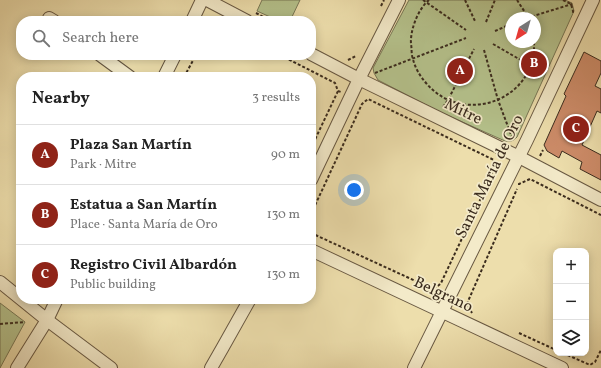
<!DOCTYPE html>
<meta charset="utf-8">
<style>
:root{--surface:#fff;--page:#f6f6f6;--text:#222;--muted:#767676;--line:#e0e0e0;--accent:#8f2418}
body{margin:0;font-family:Vollkorn,serif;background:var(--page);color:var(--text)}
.controls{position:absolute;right:12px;bottom:12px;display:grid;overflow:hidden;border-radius:8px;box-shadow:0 2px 10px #0003}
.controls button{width:36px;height:36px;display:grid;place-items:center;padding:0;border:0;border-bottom:1px solid var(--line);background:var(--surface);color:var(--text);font:20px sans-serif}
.compass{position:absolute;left:505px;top:12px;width:36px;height:36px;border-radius:50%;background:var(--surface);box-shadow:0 2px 10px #0003;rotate:217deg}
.you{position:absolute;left:354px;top:190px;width:14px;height:14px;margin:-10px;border:3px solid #fff;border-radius:50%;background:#1a73e8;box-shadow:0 0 0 6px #1a73e833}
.badge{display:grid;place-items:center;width:26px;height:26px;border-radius:50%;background:var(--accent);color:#fff;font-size:13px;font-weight:700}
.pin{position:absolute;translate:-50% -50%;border:2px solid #fff;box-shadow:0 1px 4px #0006}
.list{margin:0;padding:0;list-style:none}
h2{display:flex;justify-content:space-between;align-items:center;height:52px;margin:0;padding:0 16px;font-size:17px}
h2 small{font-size:13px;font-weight:400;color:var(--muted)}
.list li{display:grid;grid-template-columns:26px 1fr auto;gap:12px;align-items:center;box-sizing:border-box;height:60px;padding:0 16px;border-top:1px solid var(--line)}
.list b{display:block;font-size:15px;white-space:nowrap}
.list p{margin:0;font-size:13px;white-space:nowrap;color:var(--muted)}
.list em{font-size:13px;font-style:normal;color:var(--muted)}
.icon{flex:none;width:22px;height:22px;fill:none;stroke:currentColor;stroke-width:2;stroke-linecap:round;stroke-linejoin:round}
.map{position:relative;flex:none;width:601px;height:368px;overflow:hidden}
.search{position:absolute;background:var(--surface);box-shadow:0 2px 10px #0003;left:16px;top:16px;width:300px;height:44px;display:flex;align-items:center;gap:10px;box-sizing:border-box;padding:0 14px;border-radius:16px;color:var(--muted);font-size:15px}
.panel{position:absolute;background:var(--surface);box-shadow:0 2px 10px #0003;left:16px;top:72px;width:300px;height:232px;border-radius:16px}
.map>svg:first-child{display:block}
.green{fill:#b5c28c;stroke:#787755;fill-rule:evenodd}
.building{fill:#cc8b68;stroke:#3b2c1e}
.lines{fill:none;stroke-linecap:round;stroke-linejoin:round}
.minor-casing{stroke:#685842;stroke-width:14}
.path{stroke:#3b2c1e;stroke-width:2;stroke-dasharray:3 2;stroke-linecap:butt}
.minor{stroke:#f3eac9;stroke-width:12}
.labels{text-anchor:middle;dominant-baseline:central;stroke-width:3.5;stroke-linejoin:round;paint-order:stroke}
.street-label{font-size:16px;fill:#3b2c1e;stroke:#f3eac9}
</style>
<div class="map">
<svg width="601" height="368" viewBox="0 0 601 368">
<rect width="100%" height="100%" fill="#eddeac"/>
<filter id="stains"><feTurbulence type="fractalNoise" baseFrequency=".005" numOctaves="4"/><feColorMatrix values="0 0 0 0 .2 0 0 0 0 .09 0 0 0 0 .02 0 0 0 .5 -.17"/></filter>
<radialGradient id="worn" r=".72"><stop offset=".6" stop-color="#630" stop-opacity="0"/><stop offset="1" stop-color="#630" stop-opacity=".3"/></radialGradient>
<g class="green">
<polygon points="262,0 300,0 290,21 279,21 257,11"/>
<path d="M409,0H565L572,3L574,11L517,137C513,141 511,142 505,141L440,112L378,80L374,73L373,68ZM511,18H535V42H511Z"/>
<polygon points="0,303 25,322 0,368"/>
</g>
<polygon class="building" points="584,52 601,61 601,73 595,86 601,89 601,113 597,111 582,145 601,155 601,180 580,169 582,162 562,151 559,158 547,151 544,145 566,96 564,94"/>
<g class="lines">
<defs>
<g id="minor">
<polyline points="207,0 247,21"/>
<polyline points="49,18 54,21"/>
<polyline points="192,21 202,0"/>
<polyline points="311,54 359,79 519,157 601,200"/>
<polyline points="100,55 130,77"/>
<polyline points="164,77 175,55"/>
<polyline points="311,180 359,79 399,0"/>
<polyline points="311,250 562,368"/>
<polyline points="0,282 47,320 111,368"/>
<polyline points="17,368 47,320 57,299"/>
<polyline points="211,368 223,347 250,299"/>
<polyline points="414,368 527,140 593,0"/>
</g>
</defs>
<use href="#minor" class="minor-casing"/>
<g class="path">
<polyline points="423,0 466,30"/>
<path d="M429,0C418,9 410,30 411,44C412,49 411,54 413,59C415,68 420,76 426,83C463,127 537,100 534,42"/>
<polyline points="465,0 475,21"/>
<polyline points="517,0 528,17"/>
<polyline points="563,0 571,4 573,11 573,13"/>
<polyline points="381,6 384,0"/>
<polyline points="256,13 271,21"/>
<polyline points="527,18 572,4"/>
<polyline points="486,22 495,0"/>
<polyline points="495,31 511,24"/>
<polyline points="493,44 545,74"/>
<polyline points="484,50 498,100 513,140"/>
<polyline points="280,55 335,83 338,91 341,92"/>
<polyline points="348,60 356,56"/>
<polyline points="375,73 466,38"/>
<polyline points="184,77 196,55"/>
<polyline points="443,107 448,100 474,49"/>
<polyline points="311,148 338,91"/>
<polyline points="540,156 543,150"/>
<polyline points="519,185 519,184 530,179 601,215"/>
<polyline points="311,214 362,104 368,99 494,160 493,171 489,181 441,283 439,285 433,289 311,233"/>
<polyline points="472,313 467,304 469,299 517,189"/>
<polyline points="0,324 25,322"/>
<polyline points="519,333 556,350"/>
<polyline points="563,353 590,365 595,362 601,350"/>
</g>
<use href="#minor" class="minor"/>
</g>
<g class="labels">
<g class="street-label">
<text transform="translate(463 112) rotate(26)">Mitre</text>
<text transform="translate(490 177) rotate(-64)">Santa María de Oro</text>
<text transform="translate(443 295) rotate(25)">Belgrano</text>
</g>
</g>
<rect width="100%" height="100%" filter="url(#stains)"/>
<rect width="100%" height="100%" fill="url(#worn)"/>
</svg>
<div class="controls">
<button>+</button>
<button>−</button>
<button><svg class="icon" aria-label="layers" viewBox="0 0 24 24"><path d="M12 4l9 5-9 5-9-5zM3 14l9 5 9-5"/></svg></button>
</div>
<svg class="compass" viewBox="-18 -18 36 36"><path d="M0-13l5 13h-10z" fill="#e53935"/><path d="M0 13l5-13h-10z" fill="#767676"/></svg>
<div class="you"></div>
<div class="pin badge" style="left:460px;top:71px">A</div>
<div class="pin badge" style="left:534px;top:64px">B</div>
<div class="pin badge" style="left:576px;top:129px">C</div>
<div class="search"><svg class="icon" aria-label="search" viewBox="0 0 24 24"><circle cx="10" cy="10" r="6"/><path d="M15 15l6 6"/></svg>Search here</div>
<section class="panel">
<h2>Nearby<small>3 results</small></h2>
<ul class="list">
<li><span class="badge">A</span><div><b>Plaza San Martín</b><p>Park · Mitre</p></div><em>90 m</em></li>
<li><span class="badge">B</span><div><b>Estatua a San Martín</b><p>Place · Santa María de Oro</p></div><em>130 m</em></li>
<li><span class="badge">C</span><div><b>Registro Civil Albardón</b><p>Public building</p></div><em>130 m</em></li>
</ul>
</section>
</div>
